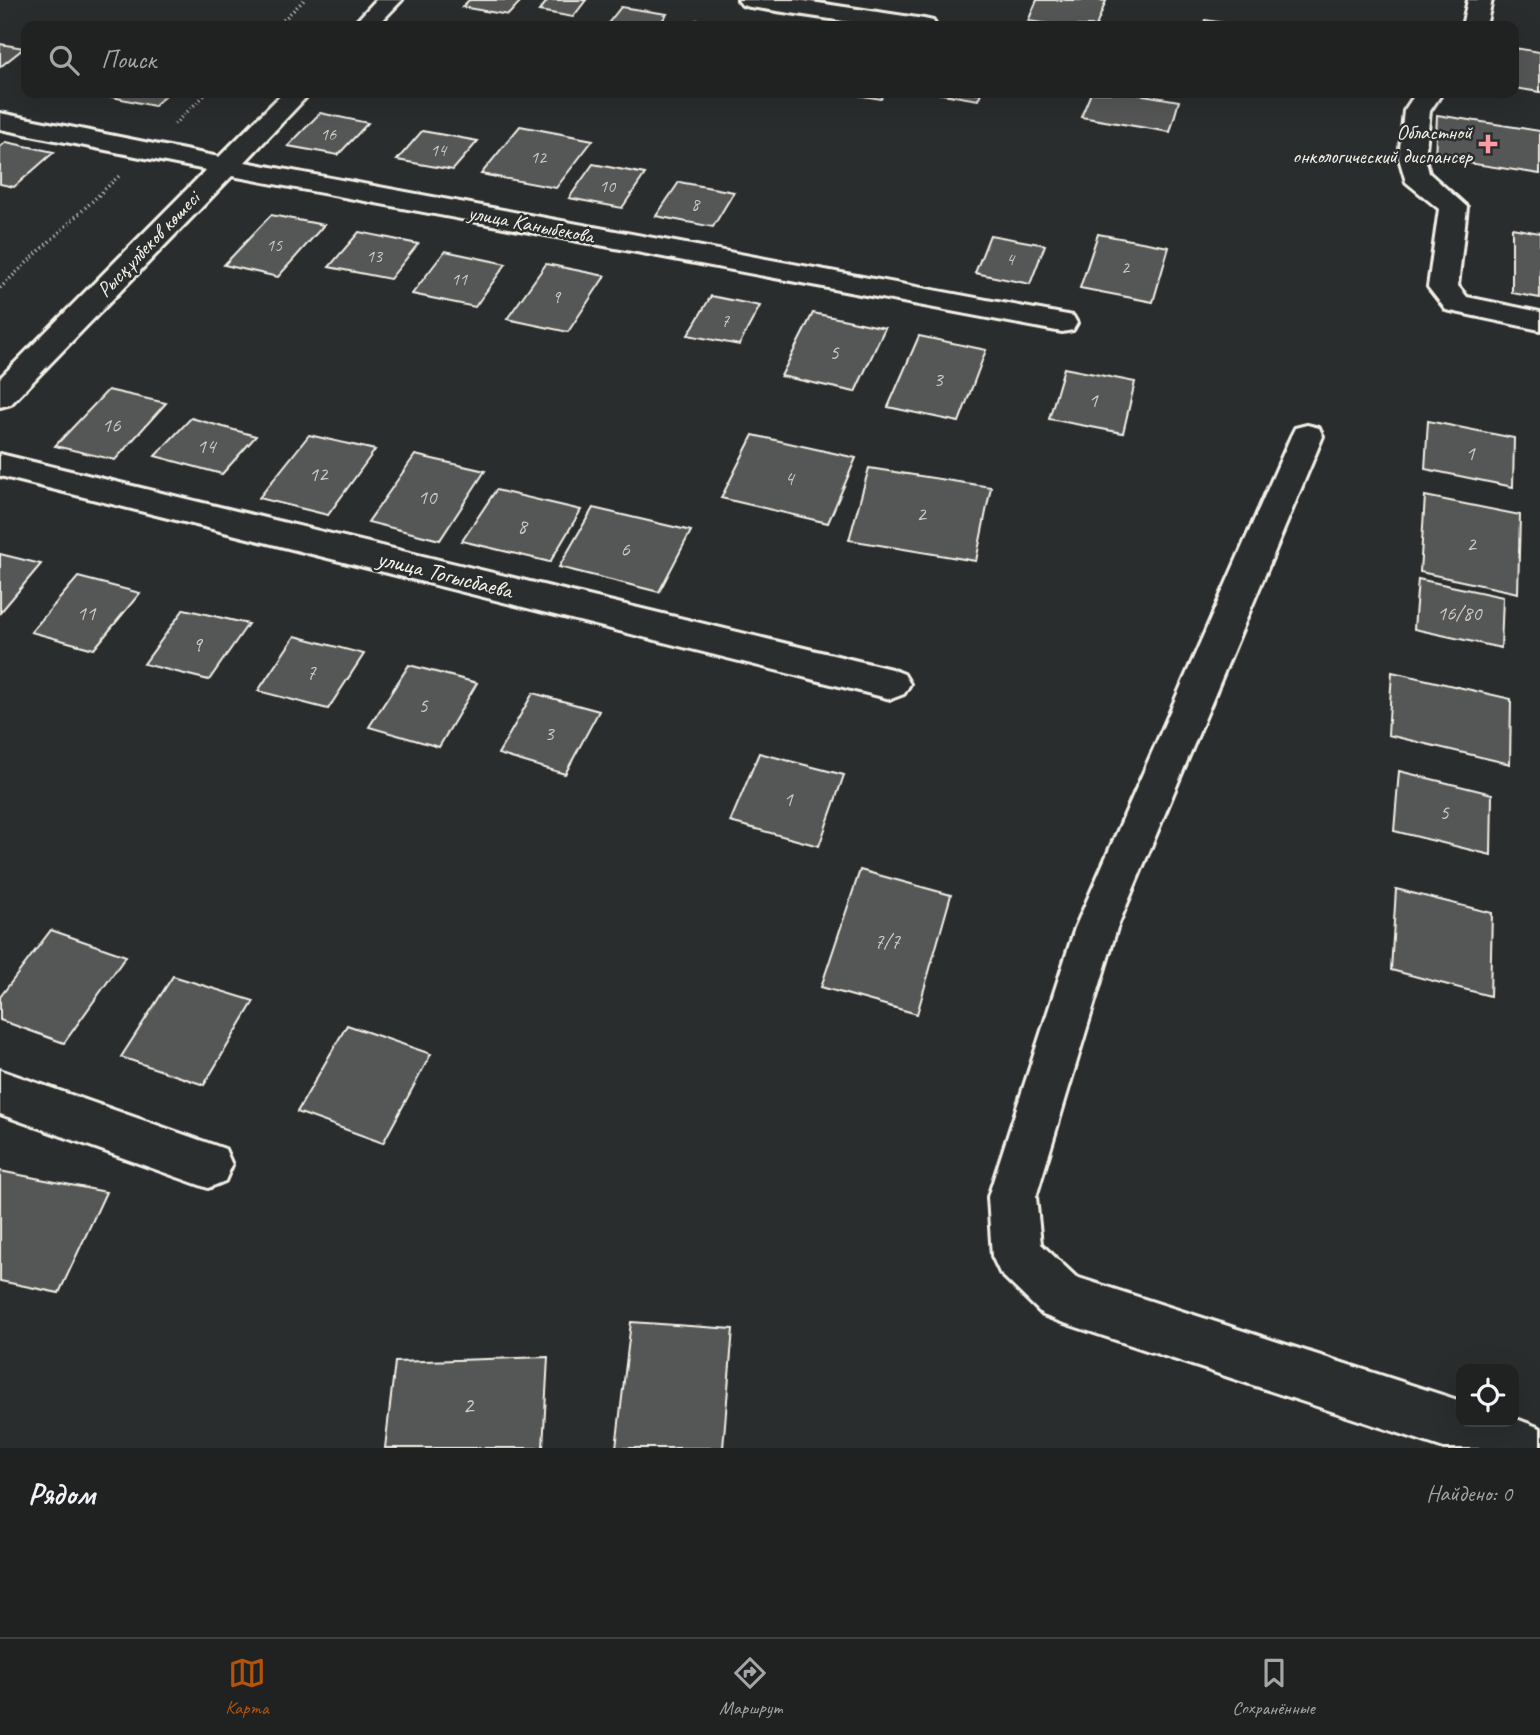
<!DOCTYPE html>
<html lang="ru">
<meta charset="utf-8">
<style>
:root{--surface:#202222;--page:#282a2a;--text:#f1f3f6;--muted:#a2a4a5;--line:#3d3f40;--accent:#b45309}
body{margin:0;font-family:Caveat,sans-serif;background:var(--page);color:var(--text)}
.controls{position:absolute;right:21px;bottom:21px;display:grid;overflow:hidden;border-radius:14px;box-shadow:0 7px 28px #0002}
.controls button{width:63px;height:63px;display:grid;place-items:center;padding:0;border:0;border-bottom:2px solid var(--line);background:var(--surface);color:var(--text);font:35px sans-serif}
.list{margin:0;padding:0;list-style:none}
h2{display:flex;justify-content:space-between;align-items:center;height:91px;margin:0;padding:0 28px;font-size:30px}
h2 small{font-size:23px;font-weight:400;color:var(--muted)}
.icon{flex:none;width:38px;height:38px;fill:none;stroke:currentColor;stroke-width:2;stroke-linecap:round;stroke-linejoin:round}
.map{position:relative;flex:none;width:1540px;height:1448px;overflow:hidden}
.search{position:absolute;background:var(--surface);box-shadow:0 7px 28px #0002;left:21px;right:21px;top:21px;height:77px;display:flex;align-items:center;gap:18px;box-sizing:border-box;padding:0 24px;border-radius:14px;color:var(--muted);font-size:26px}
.sheet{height:189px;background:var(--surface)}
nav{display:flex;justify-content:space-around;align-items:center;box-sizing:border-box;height:98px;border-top:2px solid var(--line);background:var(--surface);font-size:19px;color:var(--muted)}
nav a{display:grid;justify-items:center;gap:4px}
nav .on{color:var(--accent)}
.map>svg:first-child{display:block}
.building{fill:#555756;stroke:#f4f1e8;stroke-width:2}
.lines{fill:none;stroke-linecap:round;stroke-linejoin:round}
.minor-casing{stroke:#f4f1e8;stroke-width:6}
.path{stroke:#f4f1e8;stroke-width:3.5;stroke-dasharray:1 3.5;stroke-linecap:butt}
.minor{fill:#2a2d2e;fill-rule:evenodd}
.poi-dot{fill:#ff9aa2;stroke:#2a2d2e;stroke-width:2.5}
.labels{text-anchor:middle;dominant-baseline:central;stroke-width:5;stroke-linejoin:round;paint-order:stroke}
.far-number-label{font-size:18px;fill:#cccac4}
.far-poi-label{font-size:21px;fill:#f4f1e8;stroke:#2a2d2e;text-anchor:end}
.far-street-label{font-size:21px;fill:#f4f1e8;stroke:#2a2d2e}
.number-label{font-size:21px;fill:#cccac4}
.street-label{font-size:24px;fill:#f4f1e8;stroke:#2a2d2e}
.near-number-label{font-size:24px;fill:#cccac4}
</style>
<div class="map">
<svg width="1540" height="1448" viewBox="0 0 1540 1448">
<rect width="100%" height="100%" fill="#2a2d2e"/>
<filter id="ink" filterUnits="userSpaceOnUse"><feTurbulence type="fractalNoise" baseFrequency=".0143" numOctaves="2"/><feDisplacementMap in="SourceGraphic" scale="14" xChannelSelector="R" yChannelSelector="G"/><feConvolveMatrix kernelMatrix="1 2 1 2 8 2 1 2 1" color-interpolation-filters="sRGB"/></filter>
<g filter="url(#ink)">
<g class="building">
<polygon points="469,0 522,0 508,15 462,7"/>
<polygon points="548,0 586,0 573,17 539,11"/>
<polygon points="1037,0 1099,0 1106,1 1096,26 1064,26 1028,21"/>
<polygon points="621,7 667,14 658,26 606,26"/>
<polygon points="696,20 735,26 691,26"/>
<polygon points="1205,20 1244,26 1203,26"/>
<polygon points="0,44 24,48 0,67"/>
<polygon points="1514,48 1540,52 1540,92 1514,88"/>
<polygon points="106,93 168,93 154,106 103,95"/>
<polygon points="845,93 885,93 881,99"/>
<polygon points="936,93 981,93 978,100"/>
<polygon points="1091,93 1132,93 1179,101 1170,132 1081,117"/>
<polygon points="320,113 368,123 338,155 288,146"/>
<polygon points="1437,115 1540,131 1540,174 1435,158"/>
<polygon points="520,126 593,140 556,188 481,174"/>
<polygon points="422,131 478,141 453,170 397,160"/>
<polygon points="6,142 54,152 14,187 0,184 0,147"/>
<polygon points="593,164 645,174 622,208 569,198"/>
<polygon points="679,182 734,192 713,227 656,216"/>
<polygon points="271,215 324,225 278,277 224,265"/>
<polygon points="1512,228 1540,233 1540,298 1512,293"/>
<polygon points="359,232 418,244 390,279 329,267"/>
<polygon points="1098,234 1169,247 1153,302 1080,288"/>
<polygon points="990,235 1045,245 1030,284 975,273"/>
<polygon points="445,251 506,264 475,307 412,294"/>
<polygon points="546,264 605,276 568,332 507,319"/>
<polygon points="711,296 760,306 739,345 688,335"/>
<polygon points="813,313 885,328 855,392 781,376"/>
<polygon points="919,336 986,350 959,422 888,407"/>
<polygon points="1064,368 1135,382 1123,433 1049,419"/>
<polygon points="108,390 166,403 115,460 55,446"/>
<polygon points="191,418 256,436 222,474 155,456"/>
<polygon points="1428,421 1514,438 1513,487 1425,469"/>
<polygon points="309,435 375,450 328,515 259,498"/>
<polygon points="753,435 856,458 828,523 721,498"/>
<polygon points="415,455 485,471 440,540 368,522"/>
<polygon points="869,468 991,487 976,561 849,540"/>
<polygon points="496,490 581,510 550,562 462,541"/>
<polygon points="1425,496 1520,515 1518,593 1420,572"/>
<polygon points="593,508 691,531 659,592 559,567"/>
<polygon points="0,554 41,564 0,613"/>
<polygon points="78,577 140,593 94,649 31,632"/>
<polygon points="1418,579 1503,597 1501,648 1414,629"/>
<polygon points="184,609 248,624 209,680 144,664"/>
<polygon points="295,636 364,654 328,709 258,691"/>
<polygon points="409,665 477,683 439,747 369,727"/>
<polygon points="1392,672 1511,699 1510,764 1388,735"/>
<polygon points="533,693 599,711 565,774 498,754"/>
<polygon points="759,753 844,775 819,846 730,822"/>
<polygon points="1399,771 1492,794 1491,855 1394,831"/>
<polygon points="860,870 951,895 917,1014 821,987"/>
<polygon points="1396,889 1492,913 1490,996 1391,970"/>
<polygon points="51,930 126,956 64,1043 0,1020 0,997"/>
<polygon points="173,976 254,1001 204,1085 121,1057"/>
<polygon points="347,1025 431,1054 383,1143 297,1112"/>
<polygon points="0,1171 106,1192 59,1293 0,1281"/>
<polygon points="631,1322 733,1329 723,1448 616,1448"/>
<polygon points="548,1357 543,1448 385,1448 395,1362"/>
</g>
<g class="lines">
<defs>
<g id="minor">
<polygon points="376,0 402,0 377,26 352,26"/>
<polygon points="738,0 798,0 924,19 933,21 936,26 877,26 750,7 742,5"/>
<polygon points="1468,0 1492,0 1486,26 1462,26"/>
<polygon points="283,93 310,93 245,162 1062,314 1073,316 1077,323 1073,330 1062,332 232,176 11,404 0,407 0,378 206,170 0,129 0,113 219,157"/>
<polygon points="1416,93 1442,93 1430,111 1425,158 1429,173 1467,207 1458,286 1467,297 1540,312 1540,330 1446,310 1428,287 1439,209 1406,182 1399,158 1404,111"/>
<polygon points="1307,425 1319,428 1323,436 1117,928 1036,1197 1041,1244 1076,1277 1461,1401 1461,1422 1514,1422 1514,1418 1540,1428 1540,1448 1444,1448 1061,1322 1043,1315 1000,1273 992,1256 988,1197 1075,928 1291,436 1295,428"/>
<polygon points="0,454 891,669 904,674 910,684 904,694 891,699 0,476"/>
<polygon points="0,1070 225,1149 232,1165 225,1181 208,1188 0,1114"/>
</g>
</defs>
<use href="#minor" class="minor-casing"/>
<g class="path">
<polyline points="277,26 304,0"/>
<polyline points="174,124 207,93"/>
<polyline points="0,288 119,176"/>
</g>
<use href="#minor" class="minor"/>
</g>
</g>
<path class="poi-dot" d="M1484.5 133.5h7v7h7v7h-7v7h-7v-7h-7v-7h7z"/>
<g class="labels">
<g class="far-number-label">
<text x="328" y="134">16</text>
<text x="438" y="150">14</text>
<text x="538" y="157">12</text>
<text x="607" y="186">10</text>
<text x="695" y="204">8</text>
<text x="274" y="245">15</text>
<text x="374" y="256">13</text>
<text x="1010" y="259">4</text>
<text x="1125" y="267">2</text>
<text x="459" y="279">11</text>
<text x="556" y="297">9</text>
<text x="725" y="321">7</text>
</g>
<g class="far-poi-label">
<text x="1472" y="132">Областной<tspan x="1472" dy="24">онкологический диспансер</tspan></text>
</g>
<g class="far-street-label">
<text transform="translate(531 224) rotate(11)">улица Каныбекова</text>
<text transform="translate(148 244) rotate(-46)">Рысқұлбеков көшесі</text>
</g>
<g class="number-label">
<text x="834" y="352">5</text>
<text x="938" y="379">3</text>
<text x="1093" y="400">1</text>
<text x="111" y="425">16</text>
<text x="206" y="446">14</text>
<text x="1470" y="453">1</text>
<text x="318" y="474">12</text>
<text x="789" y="478">4</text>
<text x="427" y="497">10</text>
<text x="921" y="514">2</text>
<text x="522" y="526">8</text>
<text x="1471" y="544">2</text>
<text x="625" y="549">6</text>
<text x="86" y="613">11</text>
<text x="1459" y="613">16/80</text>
<text x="197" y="644">9</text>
<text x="311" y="672">7</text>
<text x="423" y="705">5</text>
<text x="549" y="733">3</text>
<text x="788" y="799">1</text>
<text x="1444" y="812">5</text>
<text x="887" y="941">7/7</text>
</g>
<g class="street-label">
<text transform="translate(445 574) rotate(14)">улица Тогысбаева</text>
</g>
<g class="near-number-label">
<text x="468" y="1405">2</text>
</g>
</g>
</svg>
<div class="controls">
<button><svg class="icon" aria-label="locate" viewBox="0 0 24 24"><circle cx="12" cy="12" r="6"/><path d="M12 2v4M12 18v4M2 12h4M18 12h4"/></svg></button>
</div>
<div class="search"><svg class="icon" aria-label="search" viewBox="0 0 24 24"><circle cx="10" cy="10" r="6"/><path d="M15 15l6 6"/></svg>Поиск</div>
</div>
<section class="sheet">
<h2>Рядом<small>Найдено: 0</small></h2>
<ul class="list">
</ul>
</section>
<nav>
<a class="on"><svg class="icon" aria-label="map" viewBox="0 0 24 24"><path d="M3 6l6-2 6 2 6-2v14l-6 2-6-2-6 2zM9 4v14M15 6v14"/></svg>Карта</a>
<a><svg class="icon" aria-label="directions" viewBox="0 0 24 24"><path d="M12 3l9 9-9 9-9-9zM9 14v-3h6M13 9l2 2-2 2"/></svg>Маршрут</a>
<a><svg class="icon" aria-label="saved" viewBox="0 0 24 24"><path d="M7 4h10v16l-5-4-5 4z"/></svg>Сохранённые</a>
</nav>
